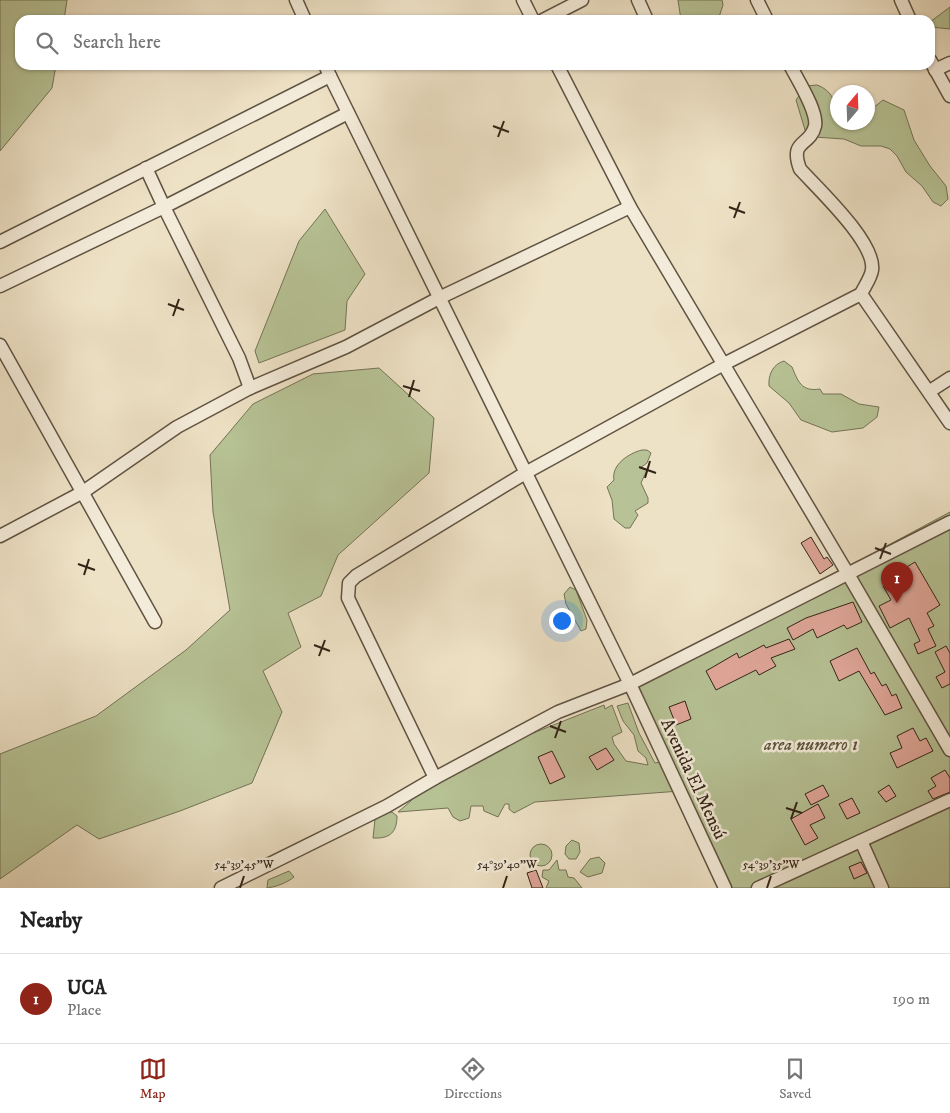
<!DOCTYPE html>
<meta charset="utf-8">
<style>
:root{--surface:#fff;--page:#f6f6f6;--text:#222;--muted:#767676;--line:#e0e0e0;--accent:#8f2418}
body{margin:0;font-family:"IM FELL DW Pica",serif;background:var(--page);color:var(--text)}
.compass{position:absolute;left:830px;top:85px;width:45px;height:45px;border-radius:50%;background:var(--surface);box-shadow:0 1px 4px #0004;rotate:19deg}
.you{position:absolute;left:561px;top:620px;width:18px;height:18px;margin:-12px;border:4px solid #fff;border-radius:50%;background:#1a73e8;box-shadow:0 0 0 8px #1a73e833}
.badge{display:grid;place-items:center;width:32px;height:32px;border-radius:50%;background:var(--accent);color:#fff;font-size:16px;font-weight:700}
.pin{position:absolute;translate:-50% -41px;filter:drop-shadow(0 1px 2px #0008)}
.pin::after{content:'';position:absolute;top:26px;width:18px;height:15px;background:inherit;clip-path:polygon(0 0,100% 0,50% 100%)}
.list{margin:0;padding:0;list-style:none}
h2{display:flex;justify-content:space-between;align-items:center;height:65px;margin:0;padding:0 20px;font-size:21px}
h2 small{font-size:16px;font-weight:400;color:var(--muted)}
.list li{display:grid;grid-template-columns:32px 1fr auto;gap:15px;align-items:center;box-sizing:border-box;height:90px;padding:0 20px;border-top:1px solid var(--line)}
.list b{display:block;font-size:19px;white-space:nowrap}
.list p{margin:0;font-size:16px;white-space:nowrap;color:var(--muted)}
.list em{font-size:16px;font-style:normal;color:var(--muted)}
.icon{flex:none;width:28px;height:28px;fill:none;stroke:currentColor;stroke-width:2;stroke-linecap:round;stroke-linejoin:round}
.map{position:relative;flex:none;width:950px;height:888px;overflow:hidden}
.search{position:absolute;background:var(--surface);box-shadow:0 1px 4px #0004;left:15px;right:15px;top:15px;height:55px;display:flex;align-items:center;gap:12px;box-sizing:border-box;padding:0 18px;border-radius:15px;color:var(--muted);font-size:19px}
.sheet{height:155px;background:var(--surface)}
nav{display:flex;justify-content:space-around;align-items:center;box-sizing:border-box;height:70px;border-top:1px solid var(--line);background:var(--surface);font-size:14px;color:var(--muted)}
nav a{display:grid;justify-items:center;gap:2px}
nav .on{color:var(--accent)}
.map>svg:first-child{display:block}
.green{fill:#b7c396;stroke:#747356}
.building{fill:#e2a89b;stroke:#312316}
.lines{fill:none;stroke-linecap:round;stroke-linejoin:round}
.minor-casing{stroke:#605342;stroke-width:15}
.minor{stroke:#f4ecda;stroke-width:12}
.ticks{fill:none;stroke:#312316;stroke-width:2}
.labels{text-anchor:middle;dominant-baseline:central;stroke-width:5;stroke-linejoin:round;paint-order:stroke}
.park-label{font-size:18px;font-style:italic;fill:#59533c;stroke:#f4ecda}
.street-label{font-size:18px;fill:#312316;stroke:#f4ecda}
.ticks-label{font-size:12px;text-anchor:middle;fill:#312316;stroke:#f4ecda;stroke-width:5;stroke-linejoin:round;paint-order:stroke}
</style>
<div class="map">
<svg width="950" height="888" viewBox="0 0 950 888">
<rect width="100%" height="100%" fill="#eee2c6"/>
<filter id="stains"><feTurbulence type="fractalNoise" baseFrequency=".004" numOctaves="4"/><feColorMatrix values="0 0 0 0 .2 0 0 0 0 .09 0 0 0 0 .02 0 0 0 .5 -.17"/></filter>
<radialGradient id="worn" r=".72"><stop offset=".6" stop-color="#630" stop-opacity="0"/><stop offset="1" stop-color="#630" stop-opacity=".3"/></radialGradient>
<g class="green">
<polygon points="0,0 67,0 64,20 20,20 20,65 56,65 52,88 0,151"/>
<polygon points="678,0 722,0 723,5 718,20 681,20"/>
<polygon points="950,7 950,29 930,27 930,22"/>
<path d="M817,85C834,91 837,106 838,122H868V112L883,100L904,110L914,140L930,166L946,186L948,199L941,206L933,202L922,186L906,172L897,156L890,149L881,146H861L844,139L814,137L805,130L796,100L806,86Z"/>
<polygon points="325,209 365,274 347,301 345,330 259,363 255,351 299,241"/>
<path d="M784,361L792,367C798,381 801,392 820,389L823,394H841L859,404L879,407L877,417L863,428L832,432L801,420L789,403L769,386C768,375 773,364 784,361Z"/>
<polygon points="379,368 434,418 429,473 338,555 321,596 288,613 301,647 263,671 282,712 252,783 180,811 99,839 77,825 0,879 0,754 96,716 186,650 230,610 213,512 210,455 253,404 313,374"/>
<path d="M642,450H647L651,453L647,463L640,468L647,470L641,483L648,498V503L635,511L638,515L630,528H625L614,519L612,500L607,487L614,480C611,465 629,453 642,450Z"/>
<polygon points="950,512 950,888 725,888 680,791 535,802 514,813 509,809 509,804 505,804 498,817 484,811 483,806 471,806 469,818 460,821 453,817 448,808 398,812 411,801 411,795 513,741 604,705 605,709 612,705 622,732 612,737 614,744 626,761 648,765 646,758 638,751 634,735 623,721 617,706 628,703 639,733 655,763 665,761 630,684"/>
<polygon points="570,587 576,590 587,620 586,629 581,631 566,604 564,594"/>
<path d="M392,812L397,816C397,832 390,839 373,838L375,819L382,814Z"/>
<polygon points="572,840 579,843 580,852 576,859 569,859 565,854 566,846"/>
<circle cx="541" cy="855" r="11"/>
<polygon points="599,857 605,863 602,873 588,877 580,872 590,859"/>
<polygon points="557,860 559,870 566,870 568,877 574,878 582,888 546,888 549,881 542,877 543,870 549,870"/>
<path d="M289,871L294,877C287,883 275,887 267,888L268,880Z"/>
</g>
<g class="building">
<polygon points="811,537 824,559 827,557 833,565 820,574 801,543"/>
<polygon points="915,562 940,605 927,613 934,626 928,629 936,646 918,654 914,644 920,641 909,618 890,628 879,606 891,600 883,586 908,573 905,568"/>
<polygon points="853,602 862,622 847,629 844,625 817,638 813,629 793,640 787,628 806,618"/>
<polygon points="789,639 795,649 771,658 776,666 759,675 756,670 716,690 706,671 737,653 739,658 764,645 766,648"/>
<polygon points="946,646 950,653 950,684 942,688 936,677 945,672 935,652"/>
<polygon points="857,648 871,674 874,672 882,686 886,684 892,696 896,694 902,708 885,715 859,671 839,681 830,661"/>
<polygon points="685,701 691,719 676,725 669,707"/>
<polygon points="913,728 920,741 926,738 933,751 897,768 890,753 902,748 897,736"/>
<polygon points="606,748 614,760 597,770 589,757"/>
<polygon points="552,751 565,777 550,784 538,757"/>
<polygon points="945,770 950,778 950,792 933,799 928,791 936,786 931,778"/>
<polygon points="823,785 829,796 811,805 805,794"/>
<polygon points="889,785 896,796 886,802 878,792"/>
<polygon points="852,798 860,813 847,819 839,804"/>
<polygon points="818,804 825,818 810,825 818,838 805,845 791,819"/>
<polygon points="861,862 867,873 854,879 849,867"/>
<polygon points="536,870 543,888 532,888 527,873"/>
</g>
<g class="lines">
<defs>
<g id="minor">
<polyline points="296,0 305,20"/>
<polyline points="523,0 533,20"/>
<polyline points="638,0 647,20"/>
<polyline points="757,0 767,20"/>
<polyline points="901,0 910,20"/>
<polyline points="543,20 582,0"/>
<polyline points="930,60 950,96"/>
<polyline points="557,65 630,207 848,574 950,750"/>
<path d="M790,65C797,79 818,111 815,126C810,147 789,139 800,169C819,190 876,243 872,270C871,278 864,287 861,294L950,423"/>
<polyline points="935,70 950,63"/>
<polyline points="330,76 630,684 725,888"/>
<polyline points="146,168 164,207 348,113"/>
<polyline points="0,242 330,76 325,65"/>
<polyline points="0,286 164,207 239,358 250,388 177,427 83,492 0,536"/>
<polyline points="0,345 155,622"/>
<polyline points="250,388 346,347 439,298 630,207"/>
<polyline points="930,391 950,378"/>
<polyline points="435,778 348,598 349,583 356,576 527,472 722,365 861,294"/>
<polyline points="861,841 882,888"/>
<polyline points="221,888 387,806 435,778 558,712 630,684 950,522"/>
<polyline points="758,888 950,800"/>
</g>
</defs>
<use href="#minor" class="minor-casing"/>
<use href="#minor" class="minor"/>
</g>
<path class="ticks" d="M493,126L509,132M498,137L504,121M729,207L745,213M734,218L740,202M168,304L184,310M173,316L179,299M403,386L420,391M409,397L414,380M639,467L656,473M645,478L650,461M875,548L891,554M880,559L886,543M78,564L95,570M84,575L89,559M314,645L330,651M319,656L325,640M550,726L566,732M555,738L561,721M786,808L802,813M791,819L797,802M240,888L244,876M503,888L507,876M767,888L771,876"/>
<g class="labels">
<g class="park-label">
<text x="811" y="745">area numero 1</text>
</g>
<g class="street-label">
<text transform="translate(693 779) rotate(65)">Avenida El Mensú</text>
</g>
</g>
<g class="ticks-label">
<text x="244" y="868">54°39'45"W</text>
<text x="507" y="868">54°39'40"W</text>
<text x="771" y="868">54°39'35"W</text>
</g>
<rect width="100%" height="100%" filter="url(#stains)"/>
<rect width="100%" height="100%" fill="url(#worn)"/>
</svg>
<svg class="compass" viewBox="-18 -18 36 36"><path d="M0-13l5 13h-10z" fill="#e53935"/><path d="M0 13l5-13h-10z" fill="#767676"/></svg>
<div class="you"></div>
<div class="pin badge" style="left:897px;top:603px">1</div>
<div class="search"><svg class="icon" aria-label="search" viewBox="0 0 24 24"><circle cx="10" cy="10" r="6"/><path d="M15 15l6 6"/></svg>Search here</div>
</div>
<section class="sheet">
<h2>Nearby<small></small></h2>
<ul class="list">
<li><span class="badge">1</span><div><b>UCA</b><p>Place</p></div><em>190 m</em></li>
</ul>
</section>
<nav>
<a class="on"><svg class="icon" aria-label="map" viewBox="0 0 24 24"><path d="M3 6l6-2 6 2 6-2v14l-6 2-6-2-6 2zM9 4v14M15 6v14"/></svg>Map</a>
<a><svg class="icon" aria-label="directions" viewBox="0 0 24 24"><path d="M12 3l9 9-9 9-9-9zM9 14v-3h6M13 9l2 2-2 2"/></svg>Directions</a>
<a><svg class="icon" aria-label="saved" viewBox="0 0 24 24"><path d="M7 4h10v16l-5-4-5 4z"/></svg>Saved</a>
</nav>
